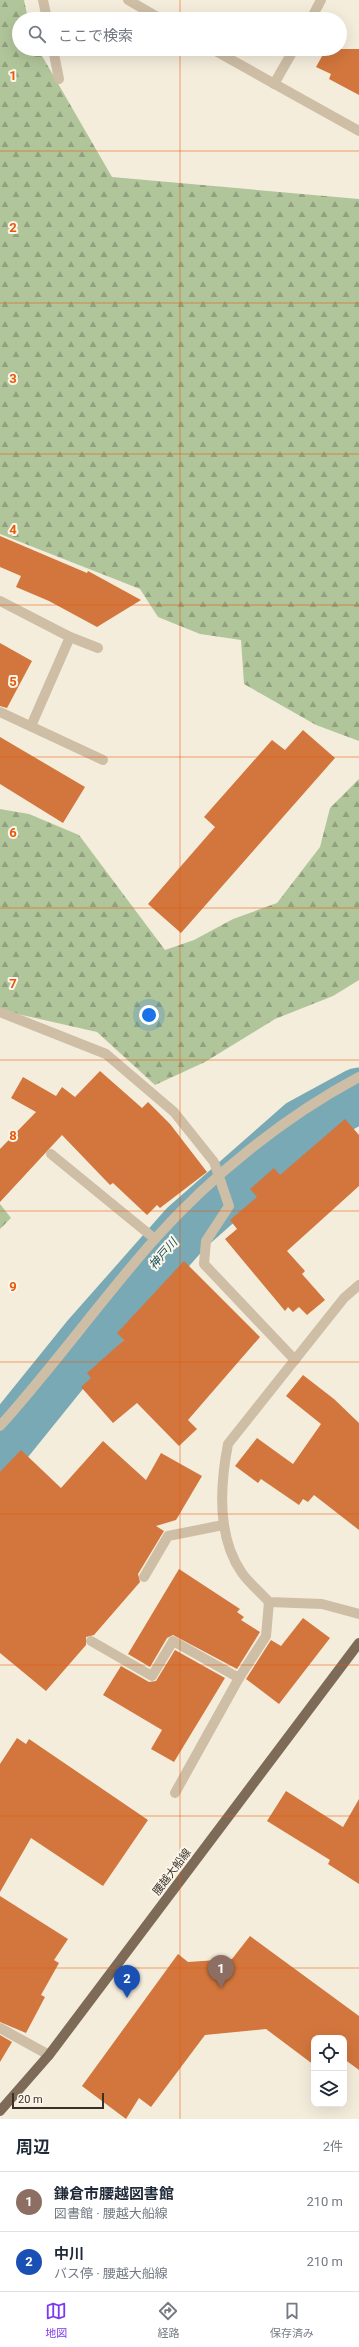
<!DOCTYPE html>
<html lang="ja">
<meta charset="utf-8">
<style>
:root{--surface:#fff;--page:#f2f2f3;--text:#1f2937;--muted:#747a83;--line:#e0e1e3;--accent:#7c3aed}
body{margin:0;font-family:Roboto,"Noto Sans JP",sans-serif;background:var(--page);color:var(--text)}
.controls{position:absolute;right:12px;bottom:12px;display:grid;overflow:hidden;border-radius:8px;box-shadow:0 4px 16px #0002}
.controls button{width:36px;height:36px;display:grid;place-items:center;padding:0;border:0;border-bottom:1px solid var(--line);background:var(--surface);color:var(--text);font:20px sans-serif}
.scale{position:absolute;left:12px;bottom:10px;width:92px;box-sizing:border-box;padding-left:4px;border:2px solid #3a3028;border-top:0;font-size:11px;line-height:14px;white-space:nowrap;color:#3a3028;-webkit-text-stroke:3px #fbf6e9;paint-order:stroke}
.you{position:absolute;left:149px;top:1015px;width:14px;height:14px;margin:-10px;border:3px solid #fff;border-radius:50%;background:#1a73e8;box-shadow:0 0 0 6px #1a73e833}
.badge{display:grid;place-items:center;width:26px;height:26px;border-radius:50%;background:var(--accent);color:#fff;font-size:13px;font-weight:700}
.pin{position:absolute;translate:-50% -33px;filter:drop-shadow(0 1px 2px #0008)}
.pin::after{content:'';position:absolute;top:21px;width:14px;height:12px;background:inherit;clip-path:polygon(0 0,100% 0,50% 100%)}
.list{margin:0;padding:0;list-style:none}
h2{display:flex;justify-content:space-between;align-items:center;height:52px;margin:0;padding:0 16px;font-size:17px}
h2 small{font-size:13px;font-weight:400;color:var(--muted)}
.list li{display:grid;grid-template-columns:26px 1fr auto;gap:12px;align-items:center;box-sizing:border-box;height:60px;padding:0 16px;border-top:1px solid var(--line)}
.list b{display:block;font-size:15px;white-space:nowrap}
.list p{margin:0;font-size:13px;white-space:nowrap;color:var(--muted)}
.list em{font-size:13px;font-style:normal;color:var(--muted)}
.icon{flex:none;width:22px;height:22px;fill:none;stroke:currentColor;stroke-width:2;stroke-linecap:round;stroke-linejoin:round}
.map{position:relative;flex:none;width:359px;height:2119px;overflow:hidden}
.search{position:absolute;background:var(--surface);box-shadow:0 4px 16px #0002;left:12px;right:12px;top:12px;height:44px;display:flex;align-items:center;gap:10px;box-sizing:border-box;padding:0 14px;border-radius:22px;color:var(--muted);font-size:15px}
.sheet{height:172px;background:var(--surface)}
nav{display:flex;justify-content:space-around;align-items:center;box-sizing:border-box;height:56px;border-top:1px solid var(--line);background:var(--surface);font-size:11px;color:var(--muted)}
nav a{display:grid;justify-items:center;gap:2px}
nav .on{color:var(--accent)}
.map>svg:first-child{display:block}
.forest{fill:url(#forest-firs)}
.lines{fill:none;stroke-linecap:round;stroke-linejoin:round}
.river{stroke:#78a9b5;stroke-width:55}
.building{fill:#d2763d}
.minor{stroke:#cebea6;stroke-width:10}
.major{stroke:#7d6a57;stroke-width:10}
.grid{fill:none;stroke:#e8590c;stroke-width:1;stroke-opacity:0.55}
.labels{text-anchor:middle;dominant-baseline:central;stroke-width:4;stroke-linejoin:round;paint-order:stroke}
.street-label{font-size:11px;fill:#3a3028;stroke:#fbf6e9}
.water-label{font-size:12px;font-style:italic;fill:#195160;stroke:#fbf6e9}
.grid-label{font-size:13px;text-anchor:middle;font-weight:bold;fill:#e8590c;stroke:#fbf6e9;stroke-width:4;stroke-linejoin:round;paint-order:stroke}
</style>
<div class="map">
<svg width="359" height="2119" viewBox="0 0 359 2119">
<defs>
<pattern id="forest-firs" width="22" height="20" patternUnits="userSpaceOnUse"><rect width="22" height="20" fill="#b1c59a"/><path d="M5 1l3.5 6h-7zM16 11l3.5 6h-7z" fill="#91a07e"/></pattern>
</defs>
<rect width="100%" height="100%" fill="#f5eddc"/>
<g class="forest">
<polygon points="0,0 24,0 28,19 19,19 19,49 38,49 112,177 359,199 359,741 316,725 244,684 241,640 200,634 158,617 140,589 0,534"/>
<polygon points="359,779 359,980 333,996 275,1019 205,1062 155,1085 97,1032 0,1010 0,809 29,814 79,835 165,950 194,940 233,919 277,903 320,847 330,808"/>
<polygon points="0,1204 11,1218 0,1229"/>
</g>
<g class="lines">
<polyline class="river" points="0,1448 88,1339 186,1228 302,1126 359,1095"/>
</g>
<g class="building">
<polygon points="326,49 359,49 359,95 329,79 331,74 316,67"/>
<polygon points="0,536 87,573 88,571 141,600 97,627 49,601 16,587 21,576 0,567"/>
<polygon points="0,643 32,661 7,708 0,706"/>
<polygon points="303,730 335,758 181,933 148,904 215,827 204,817 272,740 285,750"/>
<polygon points="0,737 85,787 63,823 0,784"/>
<polygon points="100,1071 142,1108 148,1102 170,1124 207,1172 160,1208 157,1205 147,1215 113,1183 110,1185 62,1135 0,1202 0,1149 36,1112 11,1098 23,1077 56,1096 62,1087 75,1097"/>
<polygon points="345,1119 359,1135 359,1186 287,1251 305,1271 302,1274 325,1300 307,1315 299,1307 293,1312 288,1307 285,1311 225,1239 237,1229 230,1220 257,1197 250,1189 274,1168 280,1175"/>
<polygon points="184,1261 260,1337 188,1420 197,1429 179,1446 137,1403 113,1423 81,1387 91,1378 87,1373 124,1340 117,1333"/>
<polygon points="303,1375 334,1399 359,1423 359,1530 314,1495 308,1502 303,1499 299,1505 261,1479 258,1483 235,1466 257,1438 293,1464 321,1424 286,1396"/>
<polygon points="103,1441 146,1480 161,1453 202,1476 176,1520 156,1526 164,1531 138,1574 140,1582 94,1635 86,1637 86,1645 46,1691 0,1653 0,1472 21,1450 61,1488"/>
<polygon points="179,1569 240,1609 237,1612 244,1617 241,1620 260,1632 237,1669 173,1635 167,1638 150,1667 128,1654"/>
<polygon points="303,1618 330,1638 279,1704 246,1679 271,1640 281,1646"/>
<polygon points="175,1650 225,1678 174,1762 151,1749 162,1730 103,1695 121,1666 149,1682 156,1681"/>
<polygon points="17,1738 26,1744 29,1739 148,1820 103,1886 31,1838 0,1892 0,1764"/>
<polygon points="286,1791 343,1827 359,1799 359,1884 328,1864 330,1860 267,1821"/>
<polygon points="0,1896 68,1939 54,1960 59,1963 41,1995 45,1997 26,2033 0,2022"/>
<polygon points="250,1936 359,2016 359,2070 344,2059 344,2038 314,2037 314,2065 266,2029 205,2035 151,2107 139,2098 126,2119 82,2086 178,1954 188,1962 232,1959"/>
<polygon points="0,2035 12,2042 0,2062"/>
</g>
<g class="lines">
<g class="minor">
<polyline points="43,0 47,19"/>
<polyline points="128,0 161,19"/>
<polyline points="311,19 321,0"/>
<polyline points="53,49 59,79"/>
<polyline points="212,49 359,131"/>
<polyline points="274,84 294,49"/>
<polyline points="0,601 70,637 98,648"/>
<polyline points="0,712 103,760"/>
<polyline points="31,726 70,637"/>
<polyline points="0,1012 106,1054 174,1112 214,1162 229,1206 206,1241 204,1264 295,1360"/>
<polyline points="51,1154 155,1239"/>
<path d="M359,1285L344,1298L228,1444C220,1485 216,1536 242,1573C249,1583 260,1592 269,1602L322,1604L359,1614"/>
<path d="M0,1426C54,1366 101,1300 154,1240C211,1176 284,1117 359,1077"/>
<polyline points="144,1577 168,1536 223,1525"/>
<polyline points="91,1641 152,1676 173,1641 239,1678"/>
<polyline points="175,1793 239,1678 266,1636 269,1602"/>
<polyline points="0,2028 49,2055"/>
</g>
<polyline class="major" points="0,2111 49,2055 359,1643"/>
</g>
<path class="grid" d="M180,0V19M180,49V2119M0,151H359M0,303H359M0,454H359M0,605H359M0,757H359M0,908H359M0,1060H359M0,1211H359M0,1362H359M0,1514H359M0,1665H359M0,1816H359M0,1968H359"/>
<g class="labels">
<g class="street-label">
<text transform="translate(172 1872) rotate(-53)">腰越大船線</text>
</g>
<g class="water-label">
<text transform="translate(163 1254) rotate(-49)">神戸川</text>
</g>
</g>
<g class="grid-label">
<text x="13" y="80">1</text>
<text x="13" y="232">2</text>
<text x="13" y="383">3</text>
<text x="13" y="534">4</text>
<text x="13" y="686">5</text>
<text x="13" y="837">6</text>
<text x="13" y="988">7</text>
<text x="13" y="1140">8</text>
<text x="13" y="1291">9</text>
</g>
</svg>
<div class="controls">
<button><svg class="icon" aria-label="locate" viewBox="0 0 24 24"><circle cx="12" cy="12" r="6"/><path d="M12 2v4M12 18v4M2 12h4M18 12h4"/></svg></button>
<button><svg class="icon" aria-label="layers" viewBox="0 0 24 24"><path d="M12 4l9 5-9 5-9-5zM3 14l9 5 9-5"/></svg></button>
</div>
<div class="scale">20 m</div>
<div class="you"></div>
<div class="pin badge" style="left:221px;top:1988px;background:#8d6e63">1</div>
<div class="pin badge" style="left:127px;top:1998px;background:#1a4fb4">2</div>
<div class="search"><svg class="icon" aria-label="search" viewBox="0 0 24 24"><circle cx="10" cy="10" r="6"/><path d="M15 15l6 6"/></svg>ここで検索</div>
</div>
<section class="sheet">
<h2>周辺<small>2件</small></h2>
<ul class="list">
<li><span class="badge" style="background:#8d6e63">1</span><div><b>鎌倉市腰越図書館</b><p>図書館 · 腰越大船線</p></div><em>210 m</em></li>
<li><span class="badge" style="background:#1a4fb4">2</span><div><b>中川</b><p>バス停 · 腰越大船線</p></div><em>210 m</em></li>
</ul>
</section>
<nav>
<a class="on"><svg class="icon" aria-label="map" viewBox="0 0 24 24"><path d="M3 6l6-2 6 2 6-2v14l-6 2-6-2-6 2zM9 4v14M15 6v14"/></svg>地図</a>
<a><svg class="icon" aria-label="directions" viewBox="0 0 24 24"><path d="M12 3l9 9-9 9-9-9zM9 14v-3h6M13 9l2 2-2 2"/></svg>経路</a>
<a><svg class="icon" aria-label="saved" viewBox="0 0 24 24"><path d="M7 4h10v16l-5-4-5 4z"/></svg>保存済み</a>
</nav>
